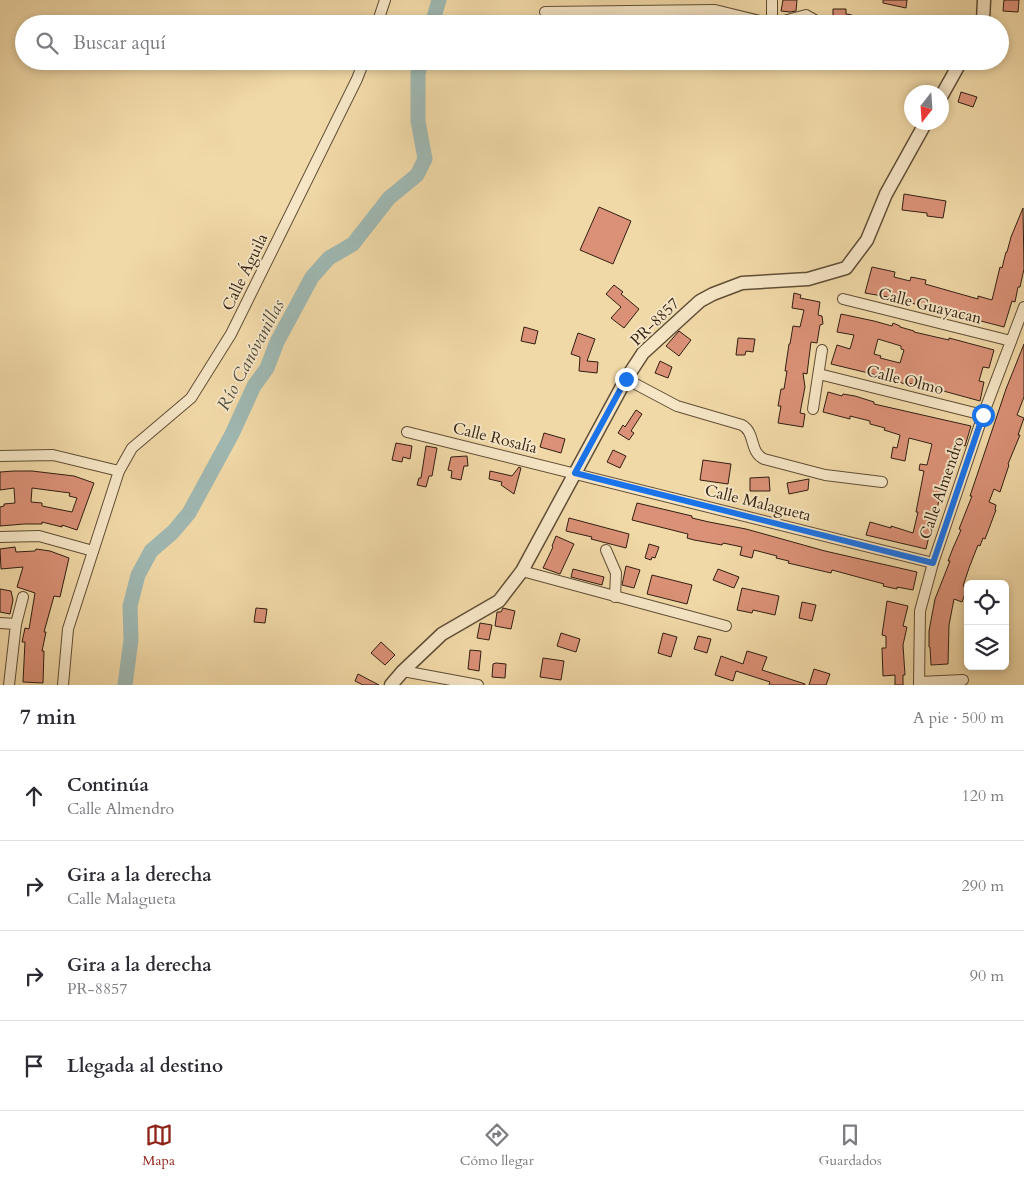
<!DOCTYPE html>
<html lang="es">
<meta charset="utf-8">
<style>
:root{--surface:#fff;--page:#f7f7f7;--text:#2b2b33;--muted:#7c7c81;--line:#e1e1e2;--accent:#8f2418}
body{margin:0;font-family:Cardo,serif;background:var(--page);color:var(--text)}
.controls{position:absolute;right:15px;bottom:15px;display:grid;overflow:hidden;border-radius:8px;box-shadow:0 2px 8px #0003}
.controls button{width:45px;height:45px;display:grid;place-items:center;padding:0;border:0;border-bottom:1px solid var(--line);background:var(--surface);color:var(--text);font:25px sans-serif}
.compass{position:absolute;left:904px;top:85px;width:45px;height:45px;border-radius:50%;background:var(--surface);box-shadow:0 2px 8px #0003;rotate:197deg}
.stop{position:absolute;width:15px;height:15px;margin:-11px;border:4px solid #1a73e8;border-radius:50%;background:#fff}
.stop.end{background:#1a73e8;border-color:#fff;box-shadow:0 1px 5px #0008}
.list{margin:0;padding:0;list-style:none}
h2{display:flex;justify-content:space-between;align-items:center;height:65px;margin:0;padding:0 20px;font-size:21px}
h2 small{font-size:16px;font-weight:400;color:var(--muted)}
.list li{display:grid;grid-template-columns:32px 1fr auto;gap:15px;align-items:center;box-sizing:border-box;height:90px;padding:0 20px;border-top:1px solid var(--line)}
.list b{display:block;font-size:19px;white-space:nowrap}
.list p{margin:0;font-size:16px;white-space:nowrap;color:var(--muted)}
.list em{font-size:16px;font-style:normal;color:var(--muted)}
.icon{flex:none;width:28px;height:28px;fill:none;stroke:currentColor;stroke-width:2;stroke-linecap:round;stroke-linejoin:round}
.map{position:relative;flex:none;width:1024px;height:685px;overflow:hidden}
.search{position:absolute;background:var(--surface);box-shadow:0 2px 8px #0003;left:15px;right:15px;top:15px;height:55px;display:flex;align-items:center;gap:12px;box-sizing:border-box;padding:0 18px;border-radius:28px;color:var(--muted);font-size:19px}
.sheet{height:425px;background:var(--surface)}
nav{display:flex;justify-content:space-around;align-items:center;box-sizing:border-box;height:70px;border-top:1px solid var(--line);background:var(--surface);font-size:14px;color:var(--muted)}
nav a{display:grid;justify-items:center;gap:2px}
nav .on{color:var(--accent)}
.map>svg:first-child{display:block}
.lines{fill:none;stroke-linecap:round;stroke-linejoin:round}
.river{stroke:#9fb8b2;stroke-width:15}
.building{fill:#db9177;stroke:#301f11;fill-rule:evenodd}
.minor-casing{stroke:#604e36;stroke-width:12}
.tertiary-casing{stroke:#604e36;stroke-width:15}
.minor{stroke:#f6e6c6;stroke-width:10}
.tertiary{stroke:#f6e6c6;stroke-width:12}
.route{stroke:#1a73e8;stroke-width:6}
.labels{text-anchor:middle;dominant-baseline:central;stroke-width:4;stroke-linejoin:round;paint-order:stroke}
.street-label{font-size:16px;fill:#301f11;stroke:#f6e6c6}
.water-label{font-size:18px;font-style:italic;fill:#514d41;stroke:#f6e6c6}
</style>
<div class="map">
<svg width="1024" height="685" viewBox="0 0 1024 685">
<rect width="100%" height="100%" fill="#f1d9a7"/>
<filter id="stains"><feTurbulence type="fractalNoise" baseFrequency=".004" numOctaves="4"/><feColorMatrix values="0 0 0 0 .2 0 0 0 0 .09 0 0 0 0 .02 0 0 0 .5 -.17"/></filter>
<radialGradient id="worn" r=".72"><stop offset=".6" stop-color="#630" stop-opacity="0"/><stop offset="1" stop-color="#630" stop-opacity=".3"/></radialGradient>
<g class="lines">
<g class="river">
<polyline points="432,24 439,0"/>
<polyline points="125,685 131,640 130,606 138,575 151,551 173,532 189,513 232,434 254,386 267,368 277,342 312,277 329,258 353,244 389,198 417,175 425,159 418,121 418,74 421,61"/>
</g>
</g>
<g class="building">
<polygon points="783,0 797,0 796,11 790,12 781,11"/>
<polygon points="883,0 907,0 906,8 883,3"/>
<polygon points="1004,0 1019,0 1018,12 1003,11"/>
<polygon points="833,9 846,9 846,14 852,15 852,24 833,24"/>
<polygon points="961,92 977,97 973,107 958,102"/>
<polygon points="904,194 946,201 943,218 927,216 927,213 902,210"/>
<polygon points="599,207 631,221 613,264 580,250"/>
<polygon points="1023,208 1024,269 1020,287 1018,287 1015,302 1012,301 1004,327 888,297 865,293 872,267 895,272 894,277 910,281 911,277 926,280 925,284 978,299 978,296 992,300 1000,267 1002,268 1006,252 1007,252 1011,237"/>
<polygon points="614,285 623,292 621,294 639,309 624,328 611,318 621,307 606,294"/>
<polygon points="794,293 801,295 800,298 820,302 818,315 822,316 823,324 820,325 817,343 811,342 807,374 803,373 805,387 800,413 805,414 803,427 778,423 781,406 778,406 781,389 784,389 787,371 785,371 789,344 790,344 793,326 800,327 804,310 792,308"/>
<path d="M841,314L874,321L892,326L893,323L900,326V327L914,331V332L949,340V338L994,350L989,368L983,367L979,381L984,382L980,401L925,386V388L909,383L908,385L881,376L831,364L837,345L850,349L854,335L837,332ZM878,339L901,346V349L904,350L900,363L880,358L881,356L874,354Z"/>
<polygon points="524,327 538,331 535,344 521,341"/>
<polygon points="679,331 691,340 679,356 666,346"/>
<polygon points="578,333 595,339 587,361 598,362 597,373 579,371 580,357 571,354"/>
<polygon points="738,338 755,339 753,352 746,351 745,355 736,355"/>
<polygon points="1024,344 1024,397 1017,415 1024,418 1018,435 1020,435 1008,464 1009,465 1000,492 994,489 989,502 996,505 995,510 996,510 985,539 983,538 980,546 978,545 969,568 963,586 967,588 962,602 954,599 949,625 948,664 931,665 930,647 929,647 929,631 935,599 950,561 948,561 953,548 961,530 959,529 972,496 970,496 1006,389"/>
<polygon points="660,361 672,367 668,378 655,373"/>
<polygon points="828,392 842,396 843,394 855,396 874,402 874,404 971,426 965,446 959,444 949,484 946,484 942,501 939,500 932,533 930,532 926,549 866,535 870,522 891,528 891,526 913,533 918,512 916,512 924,471 919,470 920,464 927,465 932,444 909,438 905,461 891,458 893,447 897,448 900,435 884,430 885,428 870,424 870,421 850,416 850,419 823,412"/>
<polygon points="636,410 642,414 631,431 634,433 629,440 618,433 623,425 625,427"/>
<polygon points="544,433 565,439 561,453 540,447"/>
<polygon points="396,443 412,446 410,459 403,457 402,462 392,460"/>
<polygon points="426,446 437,448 432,476 429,476 426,487 417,485 419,478 421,478"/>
<polygon points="613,450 626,456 620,468 607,462"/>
<polygon points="467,456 468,466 464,466 461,480 451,478 452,471 448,470 451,457"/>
<polygon points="703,460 731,464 728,484 700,480"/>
<polygon points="519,467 521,468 514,494 501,485 502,482 489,479 490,471 512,476"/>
<path d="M14,471H32L74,476L94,483L77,530L62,525V527L42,522V524H24L0,526V507L4,506V504L15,503L14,488L0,490V472ZM32,488L70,493L69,496L77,498L72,512L42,506V503L31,502Z"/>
<polygon points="769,477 770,491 750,491 750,478"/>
<polygon points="809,479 808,490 789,494 787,483"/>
<polygon points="637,503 692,516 692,518 709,522 746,529 825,551 917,572 913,590 897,587 897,589 883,586 884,584 832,570 831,573 818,570 788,563 789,561 776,558 777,556 754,550 752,558 740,555 742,547 723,543 722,545 694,540 687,538 688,534 632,520"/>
<polygon points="569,518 629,534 626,548 591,539 592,537 566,531"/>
<polygon points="556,536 574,544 560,574 543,568 553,547 552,546"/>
<polygon points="649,544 659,547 655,558 652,557 651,560 645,558"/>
<polygon points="15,547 16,552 35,551 36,549 50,551 69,558 60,597 54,596 44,632 46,632 42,651 44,651 43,683 23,682 25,642 22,642 25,628 29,629 35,593 17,587 23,567 1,569 0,549"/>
<polygon points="626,566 640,570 634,588 622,585"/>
<polygon points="573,569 604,577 602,585 571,577"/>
<polygon points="718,569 739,577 734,588 713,580"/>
<polygon points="652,575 692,585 687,604 647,594"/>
<polygon points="742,588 779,596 775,615 753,610 752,613 737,610"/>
<polygon points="0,589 11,591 13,600 10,614 0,612"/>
<polygon points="887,601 908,606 903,626 907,627 903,645 905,675 903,675 903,685 895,685 895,675 883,676 882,648 886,648 886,636 882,635"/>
<polygon points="802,602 816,605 812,621 799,618"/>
<polygon points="256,608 267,609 265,623 254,622"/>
<polygon points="503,608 515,611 511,629 495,626 497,612 501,612"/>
<polygon points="480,623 492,625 489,640 477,638"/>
<polygon points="561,633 580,639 576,652 557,646"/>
<polygon points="663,633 677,637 671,657 658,653"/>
<polygon points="698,636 711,639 707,653 694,649"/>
<polygon points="381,642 395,655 385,665 371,653"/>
<polygon points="470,650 481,651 479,671 468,669"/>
<polygon points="747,651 767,657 762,670 805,684 805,685 769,685 770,682 736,671 733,681 715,675 721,656 743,664"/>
<polygon points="543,658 564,661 561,680 540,677"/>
<polygon points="496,663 506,664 505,678 492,677 493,664"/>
<polygon points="814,669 830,674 826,685 809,685"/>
<polygon points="358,674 379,685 363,685 355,681"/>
</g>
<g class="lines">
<defs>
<g id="minor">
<polyline points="772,0 772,24"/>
<polyline points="545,12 715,10 772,24 806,15 822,24"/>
<polyline points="377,24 385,0"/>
<polyline points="843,299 1011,341"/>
<polyline points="819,374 983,415"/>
<path d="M626,379L677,406L742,425C756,433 749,452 764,459L825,475L882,482"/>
<polyline points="813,409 822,350"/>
<polyline points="407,432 933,563"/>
<polyline points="0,456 53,455 119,471"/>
<polyline points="0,537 39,536 93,551"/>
<polyline points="606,550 616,573 615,597"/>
<polyline points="522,571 726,626"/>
<polyline points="0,623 16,624"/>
<polyline points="403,671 478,685"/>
<polyline points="919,682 963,680"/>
<polyline points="9,685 16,624 23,597"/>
<polyline points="63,685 68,629 119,471 132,448 191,398 231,334 357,79 364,61"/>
<polyline points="919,685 920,611 933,563 983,415 1024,307"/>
</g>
<g id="tertiary">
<polyline points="982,24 983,21 984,0"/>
<polyline points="942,95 961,61"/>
<polyline points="391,685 403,671 442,634 499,601 522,571 626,379 643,353 700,301 713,294 742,283 808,279 846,268 867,240 886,194 926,122"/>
</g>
</defs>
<use href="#minor" class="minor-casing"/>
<use href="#tertiary" class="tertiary-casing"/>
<use href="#minor" class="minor"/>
<use href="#tertiary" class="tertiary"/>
</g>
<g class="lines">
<polyline class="route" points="626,379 575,473 933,563 983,415"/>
</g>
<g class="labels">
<g class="street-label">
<text transform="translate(245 272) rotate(-64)">Calle Águila</text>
<text transform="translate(930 306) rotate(14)">Calle Guayacan</text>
<text transform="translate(655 322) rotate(-44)">PR-8857</text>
<text transform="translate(905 380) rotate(14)">Calle Olmo</text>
<text transform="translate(495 438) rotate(14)">Calle Rosalía</text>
<text transform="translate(942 488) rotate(-71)">Calle Almendro</text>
<text transform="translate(758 503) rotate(14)">Calle Malagueta</text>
</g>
<g class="water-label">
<text transform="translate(251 355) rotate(-62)">Río Canóvanillas</text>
</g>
</g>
<rect width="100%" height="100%" filter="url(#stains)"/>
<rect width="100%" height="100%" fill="url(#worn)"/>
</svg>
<div class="controls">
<button><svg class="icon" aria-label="locate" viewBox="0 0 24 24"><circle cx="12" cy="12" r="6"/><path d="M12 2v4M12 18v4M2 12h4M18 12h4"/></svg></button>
<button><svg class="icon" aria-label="layers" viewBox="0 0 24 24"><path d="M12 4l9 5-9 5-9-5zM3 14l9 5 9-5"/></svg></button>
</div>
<svg class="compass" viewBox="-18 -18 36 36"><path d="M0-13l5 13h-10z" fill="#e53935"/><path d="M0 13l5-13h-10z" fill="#7c7c81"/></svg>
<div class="stop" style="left:983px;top:415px"></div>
<div class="stop end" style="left:626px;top:379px"></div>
<div class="search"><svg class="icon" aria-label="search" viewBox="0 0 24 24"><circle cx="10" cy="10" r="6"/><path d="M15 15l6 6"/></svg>Buscar aquí</div>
</div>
<section class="sheet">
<h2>7 min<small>A pie · 500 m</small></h2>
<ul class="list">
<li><svg class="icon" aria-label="ahead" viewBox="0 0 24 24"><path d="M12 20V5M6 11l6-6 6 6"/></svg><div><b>Continúa</b><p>Calle Almendro</p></div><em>120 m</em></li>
<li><svg class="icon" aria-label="right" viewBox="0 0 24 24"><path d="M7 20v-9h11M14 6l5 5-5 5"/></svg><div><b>Gira a la derecha</b><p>Calle Malagueta</p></div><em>290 m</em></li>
<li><svg class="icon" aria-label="right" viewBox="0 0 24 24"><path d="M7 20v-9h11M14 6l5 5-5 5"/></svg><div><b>Gira a la derecha</b><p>PR-8857</p></div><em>90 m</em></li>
<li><svg class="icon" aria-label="arrive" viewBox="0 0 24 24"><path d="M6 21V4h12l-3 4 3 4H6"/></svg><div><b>Llegada al destino</b></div></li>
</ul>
</section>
<nav>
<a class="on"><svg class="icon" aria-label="map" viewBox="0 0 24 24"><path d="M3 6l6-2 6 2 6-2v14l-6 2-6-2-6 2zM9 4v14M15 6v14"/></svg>Mapa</a>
<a><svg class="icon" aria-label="directions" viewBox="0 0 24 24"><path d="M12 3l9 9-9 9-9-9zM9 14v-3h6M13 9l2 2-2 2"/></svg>Cómo llegar</a>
<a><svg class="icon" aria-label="saved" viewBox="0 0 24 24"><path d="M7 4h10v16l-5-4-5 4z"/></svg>Guardados</a>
</nav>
